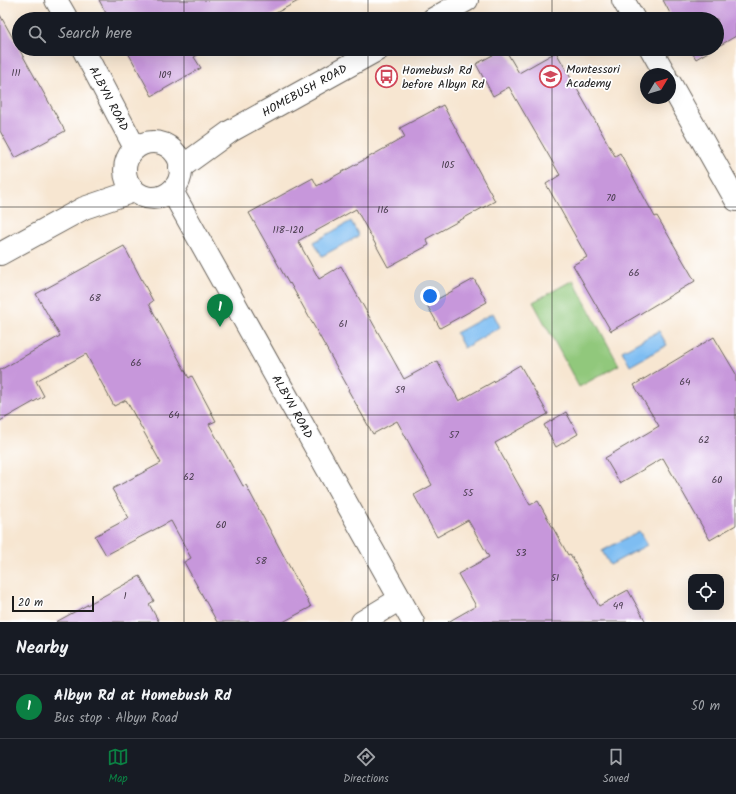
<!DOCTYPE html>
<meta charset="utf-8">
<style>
:root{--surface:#171b24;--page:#242831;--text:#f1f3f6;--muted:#9ea1a6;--line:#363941;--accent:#0b8043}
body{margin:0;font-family:Kalam,sans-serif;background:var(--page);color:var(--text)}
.controls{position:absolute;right:12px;bottom:12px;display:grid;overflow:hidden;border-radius:8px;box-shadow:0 4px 16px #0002}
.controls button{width:36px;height:36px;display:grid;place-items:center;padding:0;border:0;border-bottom:1px solid var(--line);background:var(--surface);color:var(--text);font:20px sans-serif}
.compass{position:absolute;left:640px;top:68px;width:36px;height:36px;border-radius:50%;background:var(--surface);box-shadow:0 4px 16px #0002;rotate:52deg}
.scale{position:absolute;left:12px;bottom:10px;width:82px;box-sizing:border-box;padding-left:4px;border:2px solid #1c1c1c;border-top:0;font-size:11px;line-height:14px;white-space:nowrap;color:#1c1c1c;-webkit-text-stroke:3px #fff;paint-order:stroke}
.you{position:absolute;left:430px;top:296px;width:14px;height:14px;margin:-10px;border:3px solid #fff;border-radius:50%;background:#1a73e8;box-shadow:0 0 0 6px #1a73e833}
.badge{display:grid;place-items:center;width:26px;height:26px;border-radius:50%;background:var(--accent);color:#fff;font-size:13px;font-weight:700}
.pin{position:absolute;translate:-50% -33px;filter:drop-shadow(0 1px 2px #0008)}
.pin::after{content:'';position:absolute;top:21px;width:14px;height:12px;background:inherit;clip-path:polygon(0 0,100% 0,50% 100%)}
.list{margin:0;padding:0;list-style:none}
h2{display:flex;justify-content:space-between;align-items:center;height:52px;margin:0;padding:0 16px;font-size:17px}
h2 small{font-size:13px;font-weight:400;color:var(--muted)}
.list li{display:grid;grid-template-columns:26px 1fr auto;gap:12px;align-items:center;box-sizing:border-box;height:64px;padding:0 16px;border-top:1px solid var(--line)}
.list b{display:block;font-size:15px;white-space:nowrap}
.list p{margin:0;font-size:13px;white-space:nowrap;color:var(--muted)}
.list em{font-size:13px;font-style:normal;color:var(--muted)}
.icon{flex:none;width:22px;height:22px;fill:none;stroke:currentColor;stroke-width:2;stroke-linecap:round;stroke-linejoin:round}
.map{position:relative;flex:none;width:736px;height:622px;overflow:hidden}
.search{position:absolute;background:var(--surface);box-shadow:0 4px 16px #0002;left:12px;right:12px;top:12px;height:44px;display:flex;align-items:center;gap:10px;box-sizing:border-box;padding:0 14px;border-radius:22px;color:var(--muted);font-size:15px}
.sheet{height:116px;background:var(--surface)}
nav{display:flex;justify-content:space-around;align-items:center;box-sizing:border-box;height:56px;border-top:1px solid var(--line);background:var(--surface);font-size:11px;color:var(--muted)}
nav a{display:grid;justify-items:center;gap:2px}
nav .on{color:var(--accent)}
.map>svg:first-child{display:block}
.green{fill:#91c87b;stroke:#56724c}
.water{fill:#7ebdf2;stroke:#4d6c87}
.building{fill:#c797db}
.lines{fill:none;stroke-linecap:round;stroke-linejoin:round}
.minor-casing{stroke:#69635b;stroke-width:24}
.secondary-casing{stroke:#69635b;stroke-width:24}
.minor{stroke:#fff;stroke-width:22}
.secondary{stroke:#fff;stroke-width:22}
.grid{fill:none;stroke:#1c1c1c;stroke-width:1;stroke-opacity:0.55}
.labels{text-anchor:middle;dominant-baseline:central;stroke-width:3.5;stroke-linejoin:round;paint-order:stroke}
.number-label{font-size:10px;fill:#473b4c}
.poi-label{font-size:12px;fill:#1c1c1c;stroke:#fff;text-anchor:start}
.street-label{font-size:12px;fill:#1c1c1c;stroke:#fff}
</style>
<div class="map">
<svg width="736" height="622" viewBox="0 0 736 622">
<rect width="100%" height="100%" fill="#fff"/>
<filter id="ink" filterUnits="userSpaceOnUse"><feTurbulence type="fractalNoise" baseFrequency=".025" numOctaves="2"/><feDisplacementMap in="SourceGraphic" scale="8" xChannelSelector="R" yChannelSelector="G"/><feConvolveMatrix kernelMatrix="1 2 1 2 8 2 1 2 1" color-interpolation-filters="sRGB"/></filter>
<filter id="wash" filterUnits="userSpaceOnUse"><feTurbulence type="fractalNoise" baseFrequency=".012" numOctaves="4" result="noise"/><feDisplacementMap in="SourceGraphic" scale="16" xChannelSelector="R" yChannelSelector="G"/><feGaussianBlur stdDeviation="0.9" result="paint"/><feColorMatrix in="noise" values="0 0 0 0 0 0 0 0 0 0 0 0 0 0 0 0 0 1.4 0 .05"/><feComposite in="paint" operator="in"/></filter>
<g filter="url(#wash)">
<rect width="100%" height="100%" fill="#f7e6d1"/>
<polygon class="green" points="573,280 619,365 579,387 533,302"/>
<g class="water">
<polygon points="351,221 359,236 322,256 314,242"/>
<polygon points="493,313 500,327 464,348 456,333"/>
<polygon points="659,331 667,345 630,366 622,351"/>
<polygon points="639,531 647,545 610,565 602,551"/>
</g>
<g id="blocks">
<g class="building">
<polygon points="99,0 300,0 265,19 109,19"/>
<polygon points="663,0 736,0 736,36 717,47 717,19 673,19"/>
<polygon points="0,15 65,131 15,158 0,131"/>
<polygon points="126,49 209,49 194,57 201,68 152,96"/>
<polygon points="504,49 505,49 519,73 556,52 615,156 620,153 655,217 657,216 695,281 611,331 573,265 587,257 546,184 560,175 509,87 493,96 476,64"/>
<polygon points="690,49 713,49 696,59"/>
<polygon points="443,105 495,201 426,239 429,245 388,267 356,209 298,241 319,279 341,266 404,379 437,361 459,401 498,379 498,378 520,365 548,414 495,443 530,505 538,501 568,555 570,554 599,606 628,590 646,622 448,622 476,606 458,574 489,557 468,520 437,537 414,495 432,485 397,421 373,434 348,390 349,389 290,283 289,284 249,213 313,178 317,186 405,137 400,128"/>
<polygon points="124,246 153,301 149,304 189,378 192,376 216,421 209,424 243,486 246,485 311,607 283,622 217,622 184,562 191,558 171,521 106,555 95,536 129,518 112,489 161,463 126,400 114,406 86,354 36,381 44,396 0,421 0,370 60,336 36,294"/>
<polygon points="474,279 487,302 440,328 427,305"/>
<polygon points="714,337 736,374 736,525 710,540 663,458 620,483 605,458 659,426 634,385"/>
<polygon points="566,412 578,434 556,447 544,425"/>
<polygon points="140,576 154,601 149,604 159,622 56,622"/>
</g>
</g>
</g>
<g filter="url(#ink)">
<use href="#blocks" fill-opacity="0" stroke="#69635b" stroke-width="1"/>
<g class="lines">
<defs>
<g id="minor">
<polyline points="56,0 67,19"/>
<polyline points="623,0 634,19"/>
<path id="s1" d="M83,49L135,148"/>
<polyline points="651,49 665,74"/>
<polyline points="670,83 736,200"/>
<path id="s2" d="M172,191L413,622"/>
<polyline points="362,622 400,599"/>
</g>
<g id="secondary">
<polyline points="433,19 467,0"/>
<circle cx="153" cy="170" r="28"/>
<path id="s3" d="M180,168L231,131L379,49"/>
<polyline points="0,254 84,208 134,191"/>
</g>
</defs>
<use href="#minor" class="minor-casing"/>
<use href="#secondary" class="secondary-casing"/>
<use href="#minor" class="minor"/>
<use href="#secondary" class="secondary"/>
</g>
</g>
<path class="grid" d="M184,0V19M368,0V19M552,0V19M184,49V622M368,49V622M552,49V622M0,207H736M0,415H736"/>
<defs>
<symbol id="school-ring" viewBox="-11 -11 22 22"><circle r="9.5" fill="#fff" stroke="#d1495b" stroke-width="1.5"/><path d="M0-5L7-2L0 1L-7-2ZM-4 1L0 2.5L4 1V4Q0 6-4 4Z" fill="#d1495b"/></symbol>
<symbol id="bus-ring" viewBox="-11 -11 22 22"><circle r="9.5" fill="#fff" stroke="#d1495b" stroke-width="1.5"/><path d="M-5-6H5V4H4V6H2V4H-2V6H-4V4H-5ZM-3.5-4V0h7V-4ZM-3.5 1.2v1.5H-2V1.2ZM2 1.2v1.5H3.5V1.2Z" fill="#d1495b"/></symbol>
</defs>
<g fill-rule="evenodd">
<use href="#school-ring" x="538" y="64" width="25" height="25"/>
<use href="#bus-ring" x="374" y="64" width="25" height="25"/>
</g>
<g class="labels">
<g class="number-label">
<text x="16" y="73">111</text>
<text x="165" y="75">109</text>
<text x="448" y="165">105</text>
<text x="611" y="198">70</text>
<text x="383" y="210">116</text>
<text x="288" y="230">118-120</text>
<text x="634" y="273">66</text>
<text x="95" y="298">68</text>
<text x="343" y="324">61</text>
<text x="136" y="363">66</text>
<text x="685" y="382">64</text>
<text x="400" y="390">59</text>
<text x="174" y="415">64</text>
<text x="454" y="435">57</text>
<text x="704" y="440">62</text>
<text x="189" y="477">62</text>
<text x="717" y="480">60</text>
<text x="468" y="493">55</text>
<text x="221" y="525">60</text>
<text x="521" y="553">53</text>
<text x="261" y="561">58</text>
<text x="555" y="578">51</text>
<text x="125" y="596">1</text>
<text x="618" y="606">49</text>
</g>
<g class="poi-label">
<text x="566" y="69">Montessori<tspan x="566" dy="14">Academy</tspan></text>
<text x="402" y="70">Homebush Rd<tspan x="402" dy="14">before Albyn Rd</tspan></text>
</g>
<g class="street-label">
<text stroke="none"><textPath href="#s3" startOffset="147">HOMEBUSH ROAD</textPath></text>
<text stroke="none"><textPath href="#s1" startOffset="56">ALBYN ROAD</textPath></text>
<text stroke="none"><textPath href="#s2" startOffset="247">ALBYN ROAD</textPath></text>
</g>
</g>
</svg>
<div class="controls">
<button><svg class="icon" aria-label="locate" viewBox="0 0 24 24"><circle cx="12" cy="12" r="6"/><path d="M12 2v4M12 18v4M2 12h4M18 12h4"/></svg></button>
</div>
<svg class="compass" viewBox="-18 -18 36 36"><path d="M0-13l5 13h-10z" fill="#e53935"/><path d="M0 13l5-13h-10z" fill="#9ea1a6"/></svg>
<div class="scale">20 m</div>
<div class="you"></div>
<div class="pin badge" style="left:220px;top:327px">1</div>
<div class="search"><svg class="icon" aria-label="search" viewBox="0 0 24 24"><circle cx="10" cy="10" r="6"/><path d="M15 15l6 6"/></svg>Search here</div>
</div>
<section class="sheet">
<h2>Nearby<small></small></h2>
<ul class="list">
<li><span class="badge">1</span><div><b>Albyn Rd at Homebush Rd</b><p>Bus stop · Albyn Road</p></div><em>50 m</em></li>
</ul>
</section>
<nav>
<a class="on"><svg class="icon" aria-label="map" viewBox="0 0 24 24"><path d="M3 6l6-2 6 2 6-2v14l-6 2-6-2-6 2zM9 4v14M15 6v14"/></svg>Map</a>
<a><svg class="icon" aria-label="directions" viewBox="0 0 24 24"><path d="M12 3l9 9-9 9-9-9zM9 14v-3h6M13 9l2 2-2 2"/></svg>Directions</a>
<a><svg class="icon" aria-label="saved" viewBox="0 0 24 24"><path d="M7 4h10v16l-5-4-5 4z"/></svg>Saved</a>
</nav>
